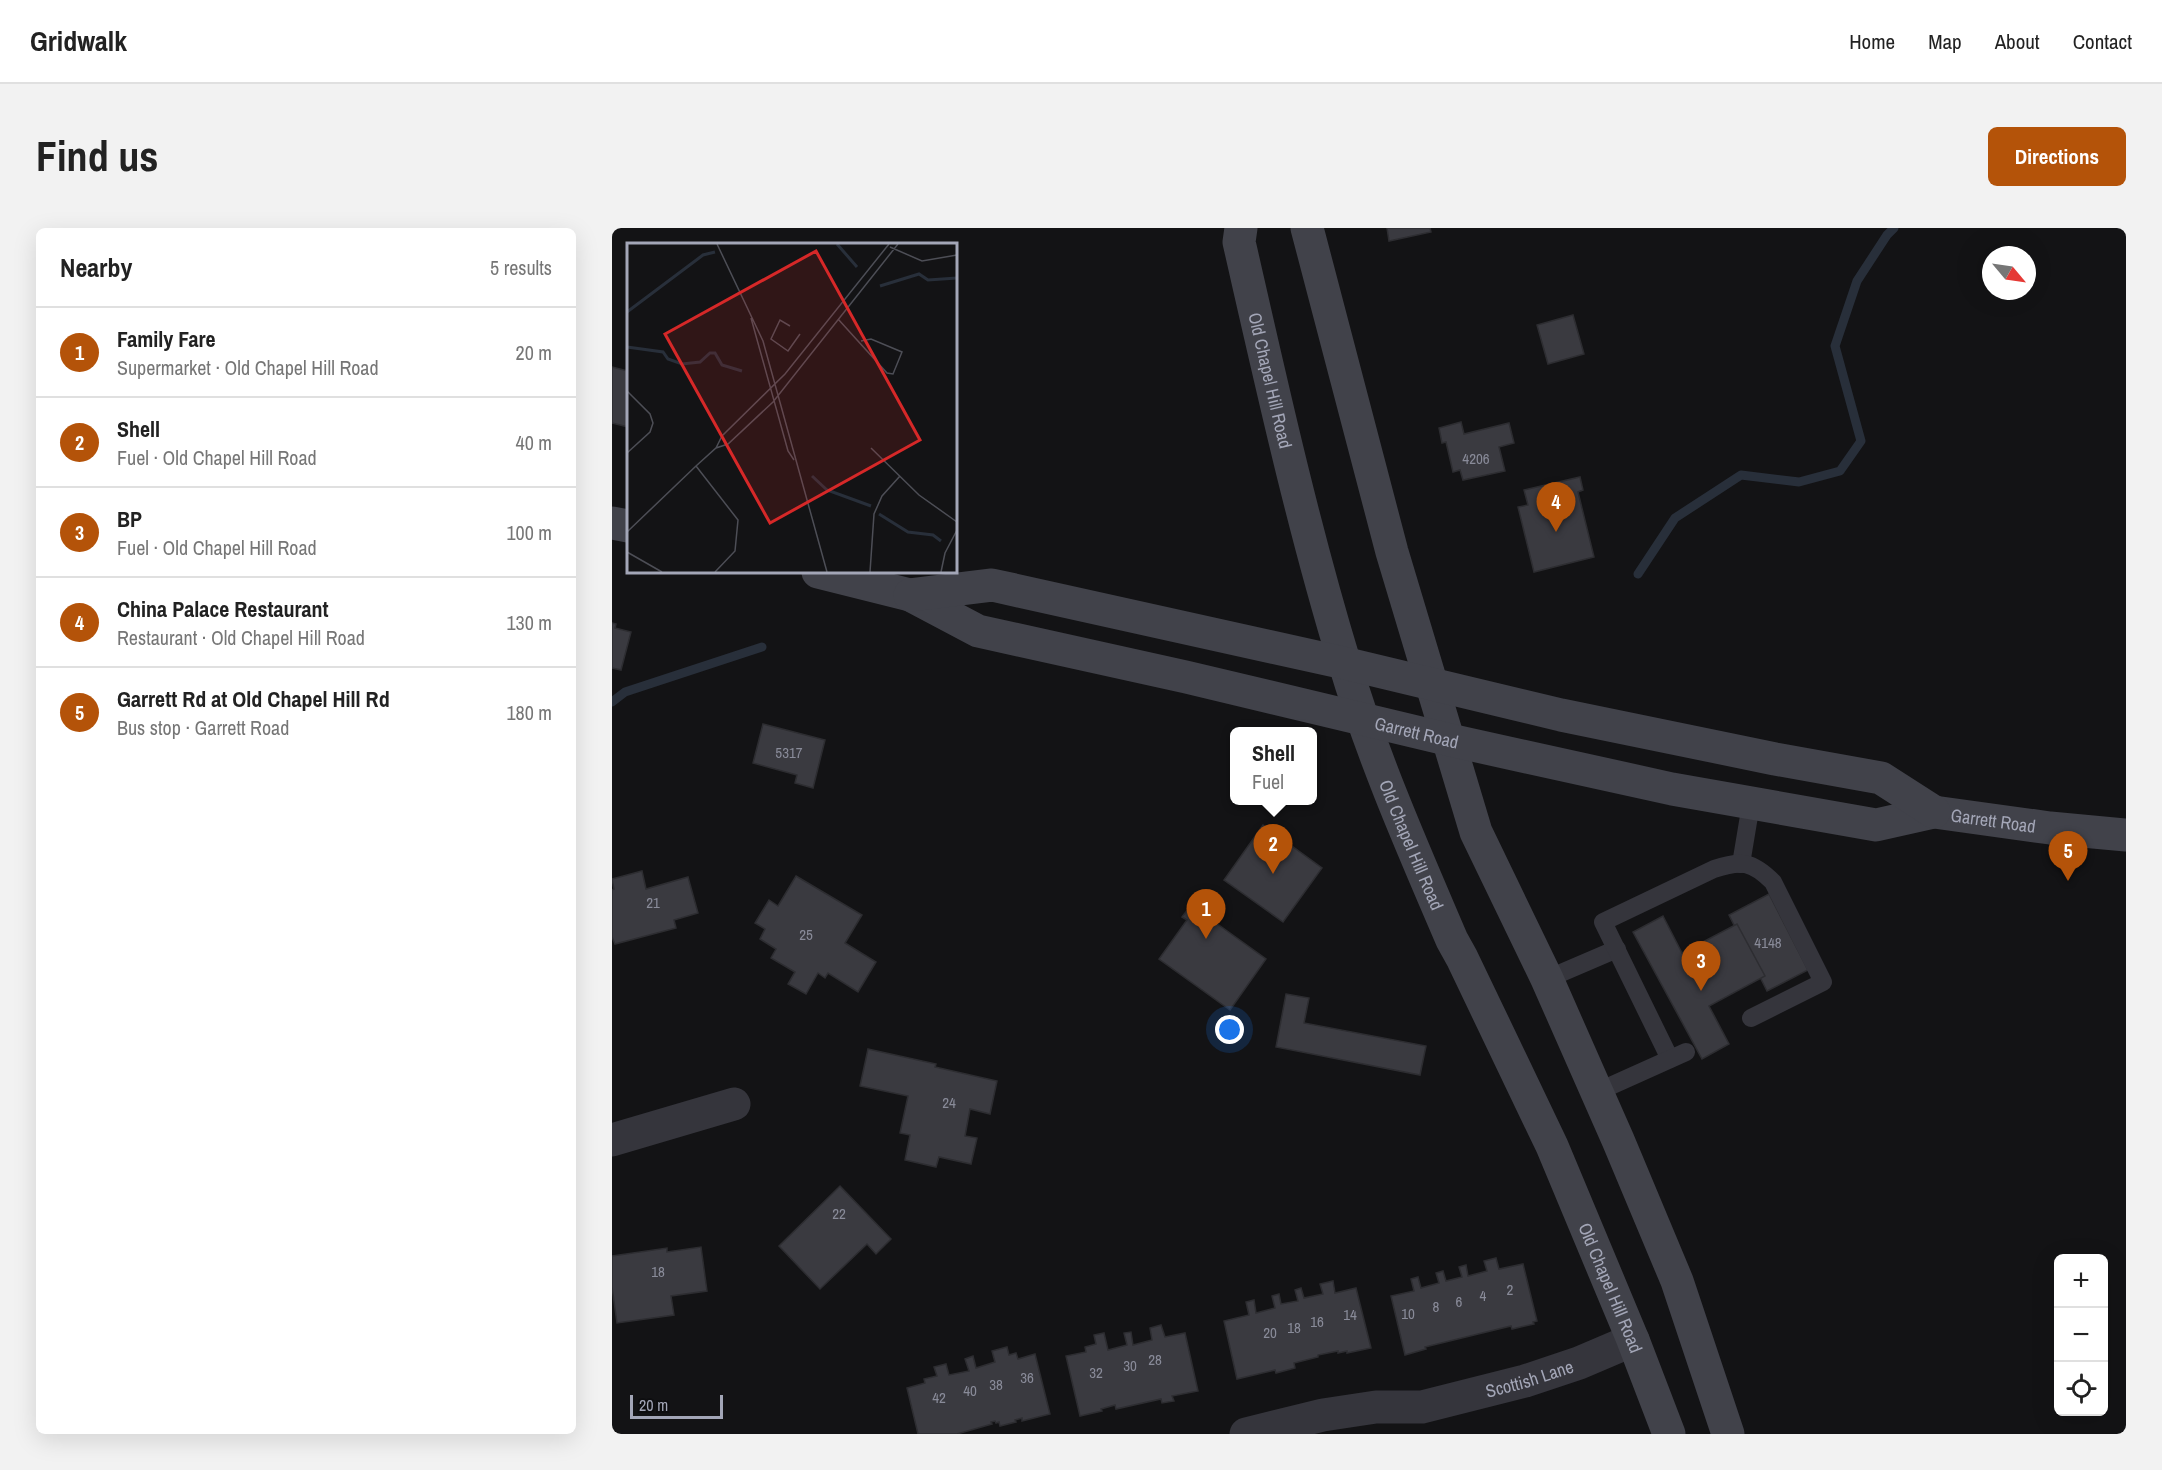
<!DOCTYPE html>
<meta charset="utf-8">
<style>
:root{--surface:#fff;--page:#f2f2f2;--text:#222;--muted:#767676;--line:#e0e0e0;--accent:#b45309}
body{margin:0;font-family:"Archivo Narrow",sans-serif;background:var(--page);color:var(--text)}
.controls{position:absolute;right:18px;bottom:18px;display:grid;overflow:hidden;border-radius:9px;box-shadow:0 6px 24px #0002}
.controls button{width:54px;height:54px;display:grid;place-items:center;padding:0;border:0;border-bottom:2px solid var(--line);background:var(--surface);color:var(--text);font:30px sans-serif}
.compass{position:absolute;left:1370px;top:18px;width:54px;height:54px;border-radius:50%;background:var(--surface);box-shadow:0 6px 24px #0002;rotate:119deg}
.scale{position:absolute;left:18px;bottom:15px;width:93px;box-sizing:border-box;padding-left:6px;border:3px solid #a3a6b7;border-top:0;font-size:16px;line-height:21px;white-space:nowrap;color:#a3a6b7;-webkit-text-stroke:4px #0e0e10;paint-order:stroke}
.you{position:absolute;left:618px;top:802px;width:21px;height:21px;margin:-15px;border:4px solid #fff;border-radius:50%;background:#1a73e8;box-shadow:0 0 0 9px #1a73e833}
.badge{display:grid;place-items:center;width:39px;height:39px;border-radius:50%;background:var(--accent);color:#fff;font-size:20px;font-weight:700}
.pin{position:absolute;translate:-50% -50px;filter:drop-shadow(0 2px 3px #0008)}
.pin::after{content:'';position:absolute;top:32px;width:21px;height:18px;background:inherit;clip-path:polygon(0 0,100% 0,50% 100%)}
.popup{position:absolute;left:618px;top:499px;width:87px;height:78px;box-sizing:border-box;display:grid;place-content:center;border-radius:9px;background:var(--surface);filter:drop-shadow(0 2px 4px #0005);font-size:20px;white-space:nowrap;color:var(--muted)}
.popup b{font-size:22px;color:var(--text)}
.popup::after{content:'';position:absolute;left:50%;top:100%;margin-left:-12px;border:12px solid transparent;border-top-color:var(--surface)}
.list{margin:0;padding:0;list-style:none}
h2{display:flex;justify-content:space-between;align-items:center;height:78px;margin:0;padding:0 24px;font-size:26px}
h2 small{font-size:20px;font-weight:400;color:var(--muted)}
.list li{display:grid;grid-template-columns:39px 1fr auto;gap:18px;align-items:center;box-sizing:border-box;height:90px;padding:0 24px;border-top:2px solid var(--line)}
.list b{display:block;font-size:22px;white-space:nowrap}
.list p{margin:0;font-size:20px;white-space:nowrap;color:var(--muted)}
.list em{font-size:20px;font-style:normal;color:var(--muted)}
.icon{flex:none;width:33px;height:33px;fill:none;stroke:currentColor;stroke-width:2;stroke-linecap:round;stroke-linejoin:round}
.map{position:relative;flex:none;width:1514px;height:1206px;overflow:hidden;border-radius:9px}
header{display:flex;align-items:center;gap:36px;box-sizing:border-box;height:84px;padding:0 30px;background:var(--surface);border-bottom:2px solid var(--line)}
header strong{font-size:28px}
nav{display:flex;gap:33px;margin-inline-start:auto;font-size:21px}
.intro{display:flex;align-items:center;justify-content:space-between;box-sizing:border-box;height:144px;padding:0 36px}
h1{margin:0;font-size:42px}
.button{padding:15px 27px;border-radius:9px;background:var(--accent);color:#fff;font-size:21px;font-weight:700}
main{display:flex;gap:36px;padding:0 36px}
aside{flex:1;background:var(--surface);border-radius:9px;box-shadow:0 6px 24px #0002}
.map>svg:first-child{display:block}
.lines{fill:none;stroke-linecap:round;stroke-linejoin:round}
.stream{stroke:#282f3a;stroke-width:9}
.building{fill:#3a3a40;stroke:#2d2d31;stroke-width:1.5}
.lane{stroke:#35353c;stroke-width:18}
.street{stroke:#35353c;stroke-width:33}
.secondary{stroke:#41424a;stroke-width:33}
.labels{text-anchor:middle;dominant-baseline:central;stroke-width:6;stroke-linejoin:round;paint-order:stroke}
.number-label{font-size:15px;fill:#898b99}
.street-label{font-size:18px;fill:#a3a6b7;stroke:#0e0e10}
.inset-river{fill:none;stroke:#282f3a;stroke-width:3}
.inset-road{fill:none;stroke:#4d4e56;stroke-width:1.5}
.view{fill:#d62828;fill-opacity:0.15;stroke:#d62828;stroke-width:3}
.inset-edge{fill:none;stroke:#a3a6b7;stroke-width:3}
</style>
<header>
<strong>Gridwalk</strong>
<nav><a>Home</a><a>Map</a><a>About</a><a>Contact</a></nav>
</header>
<div class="intro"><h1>Find us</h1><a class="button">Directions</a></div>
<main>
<aside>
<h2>Nearby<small>5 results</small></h2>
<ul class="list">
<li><span class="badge">1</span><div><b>Family Fare</b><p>Supermarket · Old Chapel Hill Road</p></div><em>20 m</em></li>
<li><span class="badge">2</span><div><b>Shell</b><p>Fuel · Old Chapel Hill Road</p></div><em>40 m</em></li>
<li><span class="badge">3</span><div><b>BP</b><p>Fuel · Old Chapel Hill Road</p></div><em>100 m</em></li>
<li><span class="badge">4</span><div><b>China Palace Restaurant</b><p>Restaurant · Old Chapel Hill Road</p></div><em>130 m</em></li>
<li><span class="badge">5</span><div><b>Garrett Rd at Old Chapel Hill Rd</b><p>Bus stop · Garrett Road</p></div><em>180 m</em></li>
</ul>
</aside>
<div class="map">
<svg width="1514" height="1206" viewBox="0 0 1514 1206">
<rect width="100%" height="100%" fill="#131315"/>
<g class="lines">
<g class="stream">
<polyline points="1026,346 1063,290 1129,247 1187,254 1228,243 1249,213 1223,118 1245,53 1275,7 1282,0"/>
<polyline points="0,474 13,464 150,419"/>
</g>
</g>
<g class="building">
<polygon points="775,0 818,0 819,4 777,13"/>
<polygon points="961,87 972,126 936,136 925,97"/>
<polygon points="0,139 16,143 16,199 0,195"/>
<polygon points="849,194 852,206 897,195 902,215 887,219 893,243 851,252 848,242 841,244 834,214 830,215 827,200"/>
<polygon points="968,249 971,262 966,264 982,329 922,344 906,279 916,277 912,262"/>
<polygon points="0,395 4,396 3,400 19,404 9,442 0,440"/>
<polygon points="151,496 213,512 201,560 183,555 185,547 141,535"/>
<polygon points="651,597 710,640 671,694 612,652"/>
<polygon points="30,643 34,661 76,649 86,685 62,692 64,700 3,716 0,709 0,662 2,661 0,651"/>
<polygon points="184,648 250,687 233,715 264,734 246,764 216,745 213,750 206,745 194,766 176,756 183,744 159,730 164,721 148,711 153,701 143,695 157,672 166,678"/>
<polygon points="1157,666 1196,742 1155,763 1117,687"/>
<polygon points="579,677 654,731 618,782 547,731 575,692 570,689"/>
<polygon points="1051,688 1070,725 1125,696 1153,748 1097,778 1117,816 1090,831 1021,704"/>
<polygon points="674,766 697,770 692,795 814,818 808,847 664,819"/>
<polygon points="256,821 324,836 323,839 385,853 378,886 358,881 353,908 365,910 359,936 327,929 324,939 293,932 298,907 288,905 296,868 248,858"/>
<polygon points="228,958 279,1011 264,1026 255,1016 208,1061 167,1018"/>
<polygon points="89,1019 95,1063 59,1068 62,1087 5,1095 0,1059 0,1028 55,1020 55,1024"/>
<polygon points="884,1030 887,1041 911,1036 925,1093 921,1094 922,1096 900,1101 899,1098 813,1119 814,1121 793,1127 779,1068 802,1063 799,1051 806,1049 809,1060 827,1055 824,1045 831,1043 834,1053 850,1049 847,1039 854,1037 856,1048 875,1043 872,1033"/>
<polygon points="721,1053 723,1065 744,1060 759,1120 735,1125 735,1123 726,1125 726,1123 706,1127 706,1129 682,1135 683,1140 664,1145 663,1142 625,1151 612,1093 637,1087 634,1074 642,1072 644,1085 663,1080 660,1068 667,1066 669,1076 686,1073 683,1062 689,1060 692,1070 711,1066 708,1056"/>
<polygon points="549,1097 553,1109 573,1105 586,1163 560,1168 562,1173 550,1175 549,1171 504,1181 503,1177 489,1181 490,1183 468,1188 454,1128 474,1124 473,1119 484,1116 482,1107 492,1105 496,1122 515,1117 512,1105 519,1104 521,1117 540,1112 538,1100"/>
<polygon points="395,1119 397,1127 404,1125 406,1131 423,1126 438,1186 410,1193 410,1190 403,1192 404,1194 388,1198 387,1194 384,1195 383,1193 379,1194 380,1196 345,1206 306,1206 295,1160 313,1155 312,1151 325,1148 322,1139 334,1136 337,1147 357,1143 353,1131 361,1128 364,1140 383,1134 380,1123"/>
</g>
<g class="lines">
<g class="lane">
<polyline points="1129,636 1139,576"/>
<polyline points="935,751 1005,721"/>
<path d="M1058,831L991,694L1102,641C1129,632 1140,633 1161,654L1211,754L1139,790"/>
<polyline points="985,864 1074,824"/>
</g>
<g class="street">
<polyline points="0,912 122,876"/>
<path id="s1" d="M634,1206L711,1187L764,1179H810L913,1153L967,1135L1021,1112"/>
</g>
<g class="secondary">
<path id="s2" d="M629,0L627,14C659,154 690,295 732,433C760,528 801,621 840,712L850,730L940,918L1021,1112L1057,1206"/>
<polyline points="695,0 780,324 864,604 935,751 1006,912 1065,1053 1116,1206"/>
<polyline points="0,295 16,298"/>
<path id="s3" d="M206,344L298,367L366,403L574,449L838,512L1060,561L1264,597L1322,584L1438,600L1514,607"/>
<polyline points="298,367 380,357 732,435 949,487 1163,531 1269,550 1322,584"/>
</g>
</g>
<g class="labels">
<g class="number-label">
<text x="864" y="230">4206</text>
<text x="177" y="524">5317</text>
<text x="41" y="674">21</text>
<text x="194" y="706">25</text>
<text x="1156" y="714">4148</text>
<text x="337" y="874">24</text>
<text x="227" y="985">22</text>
<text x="46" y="1043">18</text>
<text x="898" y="1061">2</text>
<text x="871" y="1067">4</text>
<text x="847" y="1073">6</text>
<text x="824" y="1078">8</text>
<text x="796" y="1085">10</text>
<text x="738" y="1086">14</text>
<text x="705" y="1093">16</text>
<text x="682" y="1099">18</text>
<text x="658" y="1104">20</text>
<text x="543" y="1131">28</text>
<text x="518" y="1137">30</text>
<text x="484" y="1144">32</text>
<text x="415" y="1149">36</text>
<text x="384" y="1156">38</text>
<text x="358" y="1162">40</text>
<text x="327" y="1169">42</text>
</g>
<g class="street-label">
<text stroke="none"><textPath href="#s2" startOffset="156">Old Chapel Hill Road</textPath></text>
<text stroke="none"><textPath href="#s3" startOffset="622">Garrett Road</textPath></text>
<text stroke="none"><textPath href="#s3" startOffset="1210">Garrett Road</textPath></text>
<text stroke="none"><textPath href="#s2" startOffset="642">Old Chapel Hill Road</textPath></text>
<text stroke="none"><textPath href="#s2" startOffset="1128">Old Chapel Hill Road</textPath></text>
<text stroke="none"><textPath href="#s1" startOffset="290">Scottish Lane</textPath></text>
</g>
</g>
<g transform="translate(15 15)">
<rect width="330" height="330" fill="#131315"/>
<path class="inset-river" d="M210,1L230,24M253,43L292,31L301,37L330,35M0,69L76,12L88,9M0,104L36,109L41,116L55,121L73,119L83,110H88L95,122L115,128M185,233L200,247L244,263M252,271L281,289L306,292L314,298"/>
<path class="inset-road" d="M90,1L136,98L200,329M263,4L295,18L330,12M124,75L161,208L167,217M211,76L260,130L266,131L275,109L244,96L234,98M163,83L153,77L144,96L161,108L173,91M0,148L23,171L26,180L23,189L0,210M89,205L95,193L158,131L262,1M244,205L292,252L330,279M69,223L111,277L108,308L88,329M0,289L69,223L89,205L101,201L146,159L271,1M0,309L35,329M243,329L247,271L255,253L273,233M314,329L318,310L330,287"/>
<path class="view" d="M189,8L293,197L143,280L38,91Z"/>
<rect width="330" height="330" class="inset-edge"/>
</g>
</svg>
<div class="controls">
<button>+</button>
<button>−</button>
<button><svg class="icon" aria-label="locate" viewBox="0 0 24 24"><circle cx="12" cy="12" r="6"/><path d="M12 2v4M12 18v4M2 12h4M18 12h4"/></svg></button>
</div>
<svg class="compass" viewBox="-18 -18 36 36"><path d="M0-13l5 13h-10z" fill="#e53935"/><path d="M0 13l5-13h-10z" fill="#767676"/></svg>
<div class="scale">20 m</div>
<div class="you"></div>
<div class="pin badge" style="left:594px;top:711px">1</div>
<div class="pin badge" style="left:661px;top:646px">2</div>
<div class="popup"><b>Shell</b>Fuel</div>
<div class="pin badge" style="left:1089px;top:763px">3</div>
<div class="pin badge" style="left:944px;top:304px">4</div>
<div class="pin badge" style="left:1456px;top:653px">5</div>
</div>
</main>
